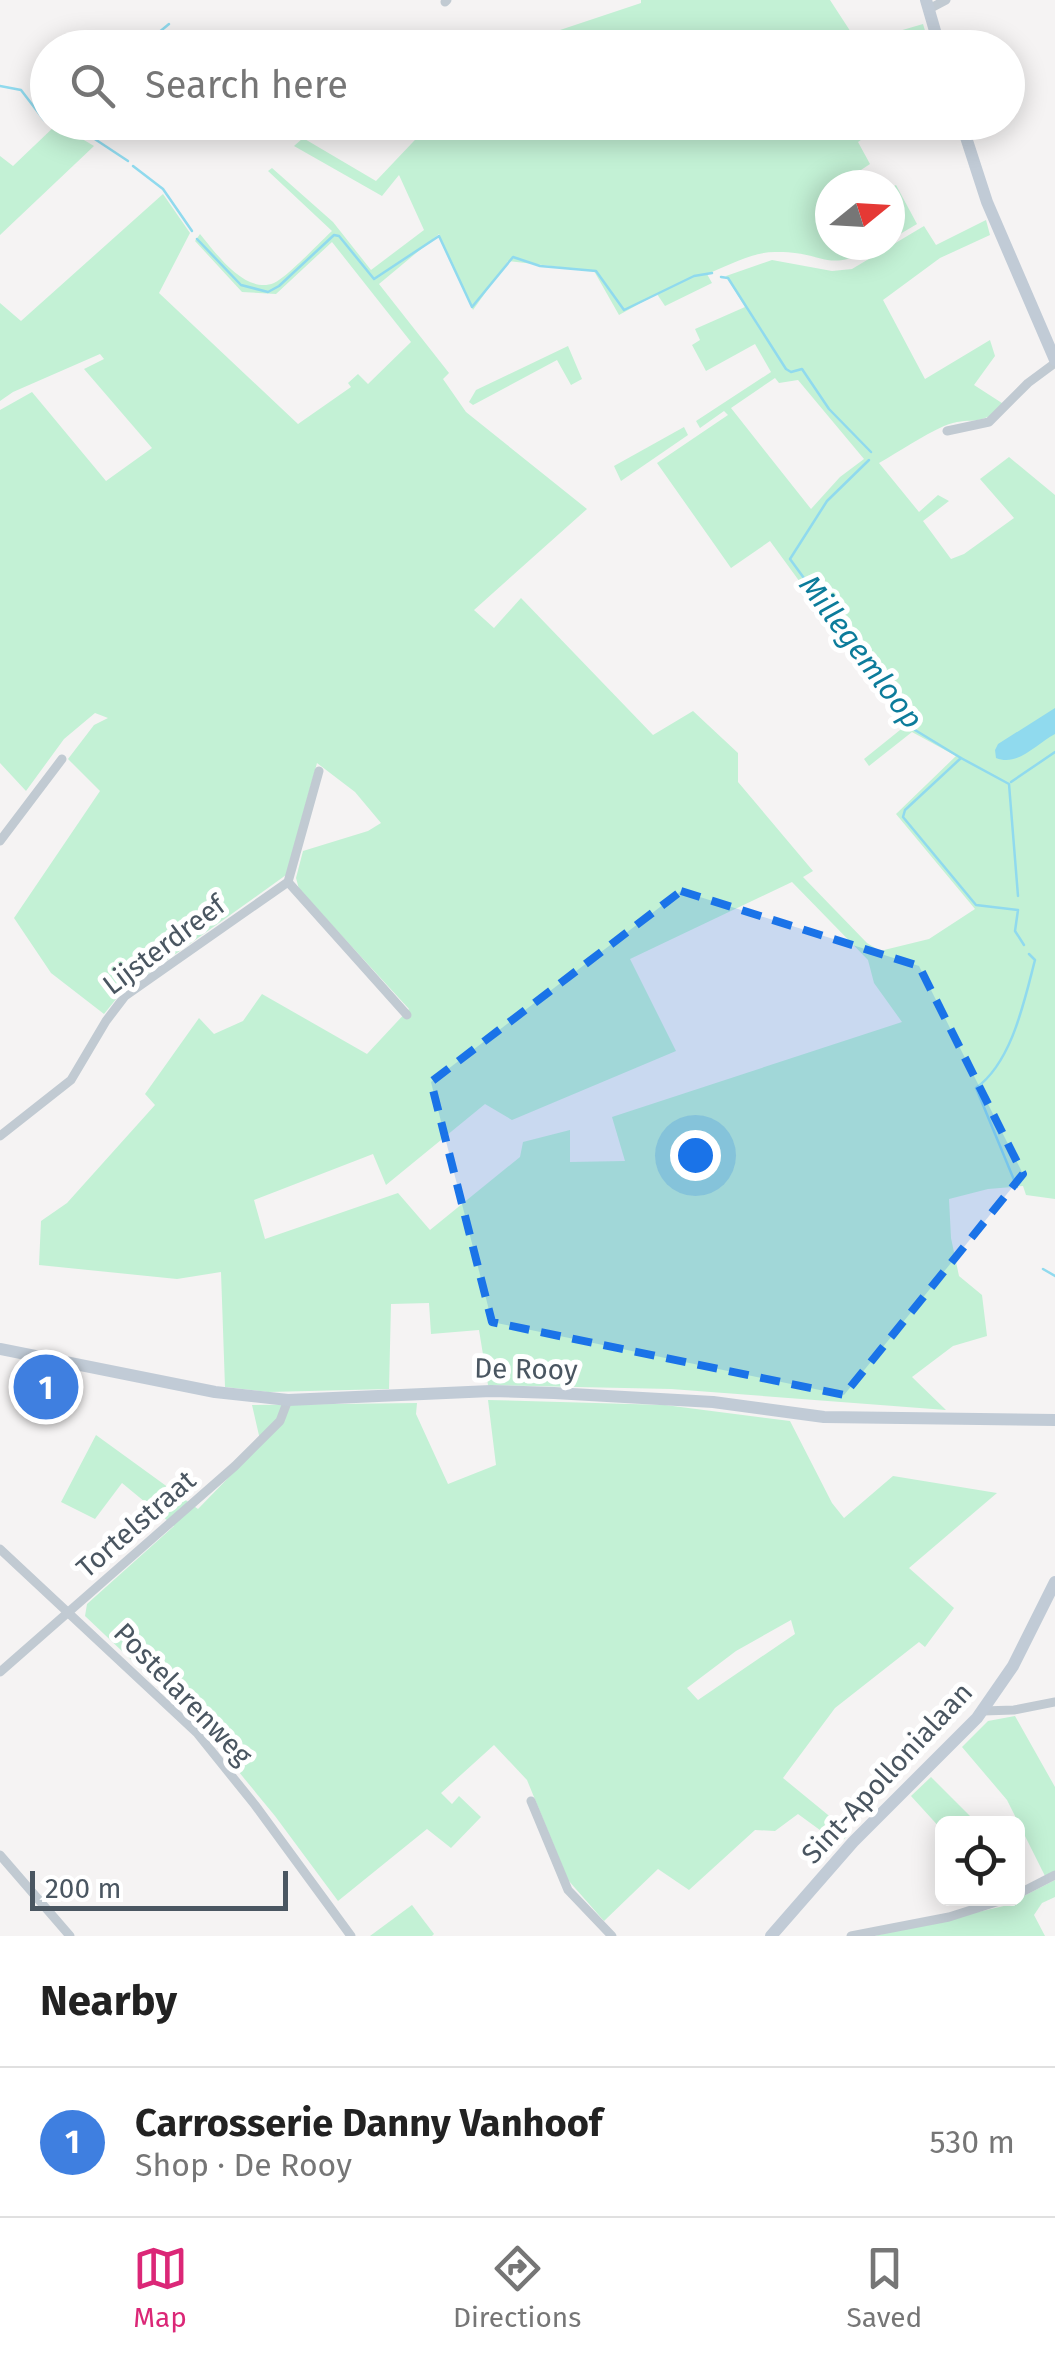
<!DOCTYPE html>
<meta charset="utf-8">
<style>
:root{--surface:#fff;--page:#f2f2f2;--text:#222;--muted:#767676;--line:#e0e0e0;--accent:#db2777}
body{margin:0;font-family:"Fira Sans",sans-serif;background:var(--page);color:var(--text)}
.controls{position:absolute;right:30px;bottom:30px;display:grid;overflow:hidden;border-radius:15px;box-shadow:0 5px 25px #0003}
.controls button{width:90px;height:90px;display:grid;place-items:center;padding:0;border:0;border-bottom:2px solid var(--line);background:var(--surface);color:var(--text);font:50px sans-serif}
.compass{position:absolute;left:815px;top:170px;width:90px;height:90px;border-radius:50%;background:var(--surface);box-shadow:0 5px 25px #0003;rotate:72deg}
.scale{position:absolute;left:30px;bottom:25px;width:258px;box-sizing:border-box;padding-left:10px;border:5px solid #4a5661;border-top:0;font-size:28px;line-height:35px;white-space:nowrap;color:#4a5661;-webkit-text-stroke:8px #fff;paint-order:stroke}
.you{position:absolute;left:695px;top:1155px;width:35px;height:35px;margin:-25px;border:8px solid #fff;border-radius:50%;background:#1a73e8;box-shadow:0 0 0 15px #1a73e833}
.badge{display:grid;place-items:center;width:65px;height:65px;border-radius:50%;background:var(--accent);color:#fff;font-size:32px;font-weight:700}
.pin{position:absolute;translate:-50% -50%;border:5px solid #fff;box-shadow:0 2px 10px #0006}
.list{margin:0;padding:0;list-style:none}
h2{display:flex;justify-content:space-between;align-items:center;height:130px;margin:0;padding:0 40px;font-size:42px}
h2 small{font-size:32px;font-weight:400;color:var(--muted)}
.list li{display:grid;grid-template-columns:65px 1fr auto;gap:30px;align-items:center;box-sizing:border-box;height:150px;padding:0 40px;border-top:2px solid var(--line)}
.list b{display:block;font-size:38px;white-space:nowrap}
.list p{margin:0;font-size:32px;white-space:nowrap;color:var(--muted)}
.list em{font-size:32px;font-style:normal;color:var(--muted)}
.icon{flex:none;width:55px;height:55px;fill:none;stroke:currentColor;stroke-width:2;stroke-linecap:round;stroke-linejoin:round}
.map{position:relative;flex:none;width:1055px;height:1936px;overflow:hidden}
.search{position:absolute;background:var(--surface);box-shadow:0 5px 25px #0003;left:30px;right:30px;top:30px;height:110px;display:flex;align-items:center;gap:25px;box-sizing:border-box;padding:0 35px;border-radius:55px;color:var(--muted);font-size:38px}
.sheet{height:280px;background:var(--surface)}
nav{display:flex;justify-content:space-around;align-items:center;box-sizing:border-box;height:140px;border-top:2px solid var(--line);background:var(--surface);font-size:28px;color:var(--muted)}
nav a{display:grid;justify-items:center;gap:5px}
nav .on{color:var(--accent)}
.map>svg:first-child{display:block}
.green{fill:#c3f1d5;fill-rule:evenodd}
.water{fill:#90daee}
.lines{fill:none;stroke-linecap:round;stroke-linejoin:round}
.stream{stroke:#90daee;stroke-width:2.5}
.street{stroke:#c1cad2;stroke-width:9}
.secondary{stroke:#c1cbd6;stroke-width:12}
.marked{fill:#1a73e8;fill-opacity:0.2;stroke:#1a73e8;stroke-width:8;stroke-dasharray:20 12;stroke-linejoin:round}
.labels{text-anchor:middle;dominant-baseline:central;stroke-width:10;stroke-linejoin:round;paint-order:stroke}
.street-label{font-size:28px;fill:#4a5661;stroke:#fff}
.water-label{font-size:30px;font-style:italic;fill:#0c7c9b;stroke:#fff}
</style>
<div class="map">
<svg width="1055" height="1936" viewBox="0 0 1055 1936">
<rect width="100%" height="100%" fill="#f5f3f3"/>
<g class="green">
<polygon points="641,0 830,0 858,43 923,24 930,47 509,47 641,3"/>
<path d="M431,123H864L869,134L858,142L870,164L858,172L864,185H830V245H881C824,276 828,251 775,252C752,252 728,266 707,274L712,283L665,306L657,294L619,315L594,271L508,261L473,310L439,234L379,284L449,373L443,379L466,412L587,509L474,610L494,628L521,598L653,735L693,711L738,753V782L813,871L803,877L867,943L880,951L929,939L975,909L896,814L956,756L912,732L869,766L864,759L905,726L770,541L731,568L657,463L728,415L724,411L700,428L696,421L771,372L755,344L706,371L692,345L700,340L695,329L745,307L726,276L772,260L832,271L852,269L924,226L936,245L986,220L990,235L940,258L883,300L925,379L990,340L995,356L974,385L1005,405C979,429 970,415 944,426C922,436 900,451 879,463L919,512L938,495L949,501L923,521L951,559L964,554L1014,518L980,479L1009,457L1055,495V1199L1026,1195L1023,1186L988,1189L949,1199L951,1238L959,1276L982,1295L987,1336L953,1346L912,1377L946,1410L671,1389L488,1385L479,1330L431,1334L429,1303L391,1304L389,1389L268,1392L225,1387L221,1272L177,1279L39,1265L41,1221L67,1203L155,1105L145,1094L199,1018L214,1034L243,1021L262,994L367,1054L409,1009L299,889L296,878L303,851L368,831L381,823L355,792L317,763L286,875L121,993L104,1014L51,973L14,918L100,791L68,759L94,725L108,718L95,713L64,739L26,791L0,763V410L32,392L106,481L152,448L84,369L104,359L100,354L13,392L0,401V303L21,321L163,194L190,233L159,293L298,424L351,387L348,383L358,374L368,384L411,342L332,242L276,294L242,292L195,241L200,234C215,252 245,295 274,283C286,278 320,242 332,231L268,171L272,168L333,222L371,270L424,230L399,175L382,196L294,146L303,138L376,181ZM775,378L779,383L798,380L864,459L840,477L811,509L731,408ZM792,882L868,960L874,983L902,1022L612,1117L625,1161L570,1162V1130L523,1142L520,1157L430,1230L398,1193L265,1239L254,1200L373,1154L386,1185L485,1104L512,1120L676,1051L630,959Z"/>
<polygon points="57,124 94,146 0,235 0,156 13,166"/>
<polygon points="896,185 917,224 890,240 890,188"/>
<polygon points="568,346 582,379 571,385 557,360 473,405 469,402 476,390"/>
<polygon points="684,427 688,435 621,481 614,466"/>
<path d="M488,1400L665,1405L790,1421L832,1503L844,1518L893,1476L997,1493L909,1568L954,1608L925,1647L919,1642L835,1708L783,1778L850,1833L839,1844L798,1814L775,1831L755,1830L689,1890L658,1869L604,1921L568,1880L527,1780L494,1745L441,1793L452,1804L459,1796L481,1817L451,1848L427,1829L338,1901L275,1816L202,1727L85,1616L87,1604L174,1526L122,1483L95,1519L61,1502L96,1435L198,1509L261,1444L252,1405L417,1403L416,1414L448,1484L496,1465ZM791,1620L795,1634L698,1700L687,1688L736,1651Z"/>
<polygon points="1015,1716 1055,1787 1055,1872 1045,1876 1007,1800 962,1747 988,1721"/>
<polygon points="931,1777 977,1823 942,1824 942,1830 911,1796"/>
<polygon points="1055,1880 1055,1897 1042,1903 1034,1915 1045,1936 874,1936 1004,1906"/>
<polygon points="412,1905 434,1934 432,1936 370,1936"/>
</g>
<path class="water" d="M1055,708V734C1036,744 1018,767 996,758L995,750L998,744Z"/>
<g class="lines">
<g class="stream">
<polyline points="140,48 169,24"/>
<polyline points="0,86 21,90 44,120"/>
<polyline points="69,122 128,161"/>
<polyline points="133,166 163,189 192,231"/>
<polyline points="197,239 241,285 268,292 279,286 334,235 339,236 374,279 439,236 472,307 513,257 540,266 596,271 624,310 694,276 712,273"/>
<polyline points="721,277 728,278 786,369 791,372 802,369 829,409 871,452"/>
<polyline points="869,460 827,501 790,559 915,730 961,758 905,810 903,817 976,905 1018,910 1015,931 1024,945"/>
<polyline points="961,758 1009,784 1018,896"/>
<polyline points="1011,782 1055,752"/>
<path d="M1017,1187L976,1088C1012,1062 1024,1002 1035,960L1029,954"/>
<polyline points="1043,1269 1055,1276"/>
</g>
<g class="street">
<polyline points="445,2 447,0"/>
<polyline points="929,9 946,0"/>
<polyline points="947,431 989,422 1028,383 1055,363"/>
<polyline points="0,841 62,759"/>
<polyline points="288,882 407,1015"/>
<polyline points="0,1136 71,1080 106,1021 125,996 288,882 319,771"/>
<polyline points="0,1549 197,1733 255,1805 351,1936"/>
<polyline points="0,1672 235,1466 280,1421 288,1400"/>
<polyline points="983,1711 1014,1710 1055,1702"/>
<polyline points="531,1801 568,1890 612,1936"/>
<polyline points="0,1855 70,1936"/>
<polyline points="1018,1894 1055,1875"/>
<polyline points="851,1936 949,1917 1009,1898"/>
</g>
<g class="secondary">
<polyline points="926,0 940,48"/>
<polyline points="961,122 987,202 1055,360"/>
<polyline points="0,1349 215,1392 288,1400 491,1391 554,1393 713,1402 824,1417 1055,1420"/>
<polyline points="771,1936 853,1842 977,1718 1013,1666 1055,1582"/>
</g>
</g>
<path class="marked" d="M681,891L919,966L1023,1174L844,1395L492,1322L431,1082Z"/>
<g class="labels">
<g class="street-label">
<text transform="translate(164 945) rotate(-37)">Lijsterdreef</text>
<text transform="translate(526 1369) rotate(1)">De Rooy</text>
<text transform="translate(136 1524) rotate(-41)">Tortelstraat</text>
<text transform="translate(183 1694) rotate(46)">Postelarenweg</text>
<text transform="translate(887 1773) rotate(-47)">Sint-Apollonialaan</text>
</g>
<g class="water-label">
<text transform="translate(861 652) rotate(53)">Millegemloop</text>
</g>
</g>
</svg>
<div class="controls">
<button><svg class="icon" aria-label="locate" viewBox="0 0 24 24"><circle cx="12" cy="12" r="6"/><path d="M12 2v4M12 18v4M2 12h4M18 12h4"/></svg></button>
</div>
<svg class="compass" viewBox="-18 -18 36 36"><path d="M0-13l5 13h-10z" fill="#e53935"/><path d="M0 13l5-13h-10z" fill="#767676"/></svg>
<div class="scale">200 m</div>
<div class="you"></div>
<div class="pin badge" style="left:46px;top:1387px;background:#3f7fe0">1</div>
<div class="search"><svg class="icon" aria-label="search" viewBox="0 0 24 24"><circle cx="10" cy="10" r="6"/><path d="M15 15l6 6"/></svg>Search here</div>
</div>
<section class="sheet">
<h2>Nearby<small></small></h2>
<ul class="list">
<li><span class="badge" style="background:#3f7fe0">1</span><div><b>Carrosserie Danny Vanhoof</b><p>Shop · De Rooy</p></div><em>530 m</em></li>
</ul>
</section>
<nav>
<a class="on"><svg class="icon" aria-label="map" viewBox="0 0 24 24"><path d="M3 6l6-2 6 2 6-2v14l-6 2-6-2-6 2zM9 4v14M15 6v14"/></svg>Map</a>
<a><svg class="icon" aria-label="directions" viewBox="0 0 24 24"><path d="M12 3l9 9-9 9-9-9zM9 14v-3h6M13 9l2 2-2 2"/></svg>Directions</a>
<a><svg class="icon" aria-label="saved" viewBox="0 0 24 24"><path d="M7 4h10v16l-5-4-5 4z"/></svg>Saved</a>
</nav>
